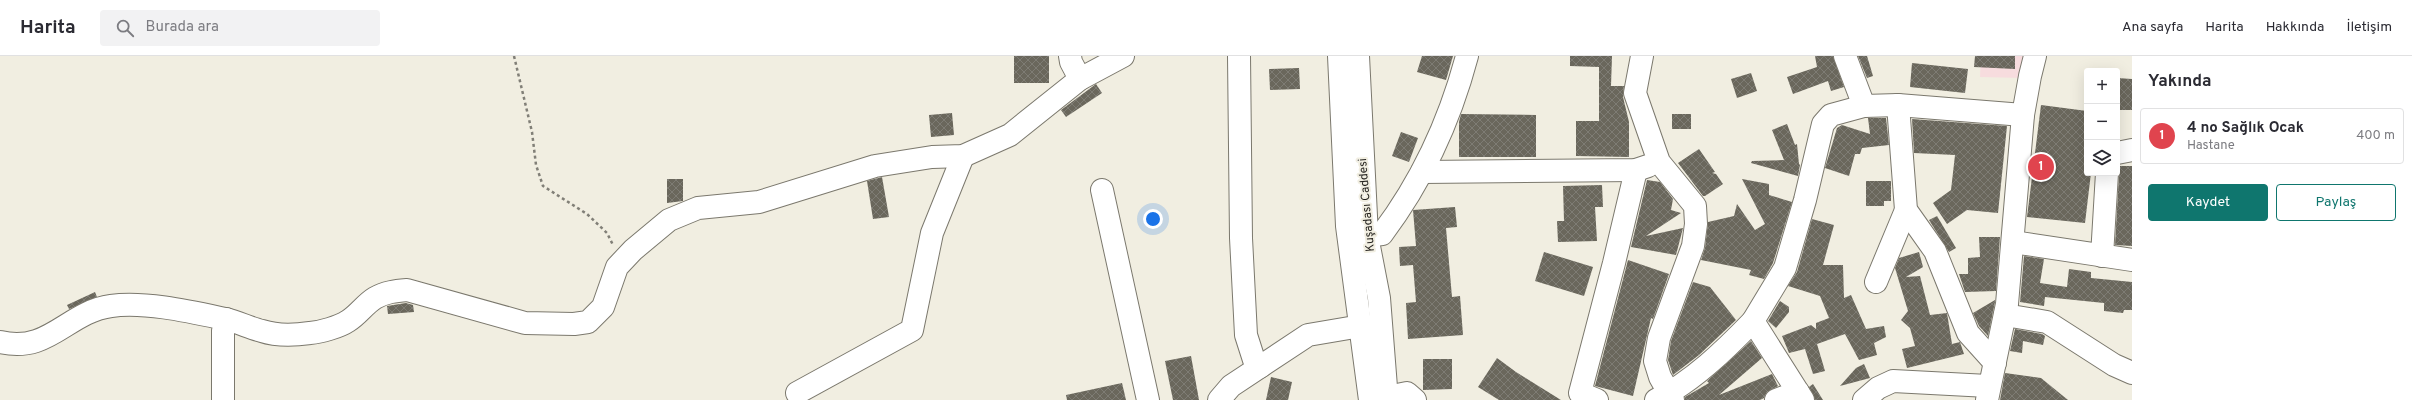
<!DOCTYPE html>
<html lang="tr">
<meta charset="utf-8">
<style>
:root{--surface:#fff;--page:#f2f2f3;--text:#2b2b33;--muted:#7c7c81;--line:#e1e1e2;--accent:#0f766e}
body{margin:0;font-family:Overpass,sans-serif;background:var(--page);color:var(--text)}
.controls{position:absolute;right:12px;top:12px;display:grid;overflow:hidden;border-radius:4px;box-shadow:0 4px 16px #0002}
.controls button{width:36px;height:36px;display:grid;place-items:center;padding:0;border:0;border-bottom:1px solid var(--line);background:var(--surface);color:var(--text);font:20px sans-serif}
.you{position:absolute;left:1153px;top:163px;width:14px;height:14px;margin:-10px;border:3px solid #fff;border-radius:50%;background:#1a73e8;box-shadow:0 0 0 6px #1a73e833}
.badge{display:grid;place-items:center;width:26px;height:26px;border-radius:50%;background:var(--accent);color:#fff;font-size:13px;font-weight:700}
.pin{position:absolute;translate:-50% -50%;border:2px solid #fff;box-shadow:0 1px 4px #0006}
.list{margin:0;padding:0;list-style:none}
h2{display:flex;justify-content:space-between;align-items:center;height:52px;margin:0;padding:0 16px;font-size:17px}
h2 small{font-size:13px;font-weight:400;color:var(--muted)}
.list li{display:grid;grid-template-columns:26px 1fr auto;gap:12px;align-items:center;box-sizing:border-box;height:56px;margin:0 8px 8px;padding:0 8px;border:1px solid var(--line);border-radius:4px}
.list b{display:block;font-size:15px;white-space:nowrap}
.list p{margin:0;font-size:13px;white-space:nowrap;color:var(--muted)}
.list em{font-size:13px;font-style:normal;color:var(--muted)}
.actions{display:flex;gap:8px;padding:12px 16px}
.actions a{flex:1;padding:9px 0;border:1px solid var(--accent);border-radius:4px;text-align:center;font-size:14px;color:var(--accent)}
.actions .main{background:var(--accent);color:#fff}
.icon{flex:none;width:22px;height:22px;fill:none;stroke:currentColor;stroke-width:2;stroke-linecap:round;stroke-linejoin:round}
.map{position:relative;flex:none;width:2132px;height:344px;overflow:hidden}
header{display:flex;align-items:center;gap:24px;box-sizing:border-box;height:56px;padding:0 20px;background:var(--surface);border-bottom:1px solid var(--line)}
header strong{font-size:19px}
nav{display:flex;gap:22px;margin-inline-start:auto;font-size:14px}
.search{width:280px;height:36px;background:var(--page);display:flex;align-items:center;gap:10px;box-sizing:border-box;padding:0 14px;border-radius:4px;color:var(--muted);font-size:15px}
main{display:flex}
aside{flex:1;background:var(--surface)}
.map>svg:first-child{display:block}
.education{fill:#f7dcde}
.building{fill:url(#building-cross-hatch)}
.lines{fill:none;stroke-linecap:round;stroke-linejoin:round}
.minor-casing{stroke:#7b786d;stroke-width:24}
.major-casing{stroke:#7b786d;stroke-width:24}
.path{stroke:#817f77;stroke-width:2.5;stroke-dasharray:3 3;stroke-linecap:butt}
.minor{stroke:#fff;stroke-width:22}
.major{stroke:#fff;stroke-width:22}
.labels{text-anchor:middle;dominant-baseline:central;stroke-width:4;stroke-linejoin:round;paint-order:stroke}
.street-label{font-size:12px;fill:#211f1b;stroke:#f1eee1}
</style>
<header>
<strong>Harita</strong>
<div class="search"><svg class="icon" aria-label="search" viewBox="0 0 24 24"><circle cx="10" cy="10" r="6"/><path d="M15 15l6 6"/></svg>Burada ara</div>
<nav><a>Ana sayfa</a><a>Harita</a><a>Hakkında</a><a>İletişim</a></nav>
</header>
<main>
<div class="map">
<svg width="2132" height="344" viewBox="0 0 2132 344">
<defs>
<pattern id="building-cross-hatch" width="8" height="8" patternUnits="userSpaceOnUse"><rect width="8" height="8" fill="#6a675c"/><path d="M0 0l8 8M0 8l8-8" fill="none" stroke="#7e7c74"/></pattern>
</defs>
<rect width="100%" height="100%" fill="#f1eee1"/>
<polygon class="education" points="1981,0 2025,0 2023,22 1980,21"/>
<g class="building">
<rect x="1014" y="0" width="35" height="27"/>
<polygon points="1422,0 1453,0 1446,24 1417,16"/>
<polygon points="1570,0 1612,0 1611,30 1624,30 1623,41 1629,66 1629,101 1576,100 1576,65 1599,65 1599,11 1570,10"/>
<polygon points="1815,0 1833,0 1844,31 1831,35 1828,25 1793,38 1787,21 1817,11"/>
<polygon points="1858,0 1867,0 1873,20 1867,22"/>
<polygon points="1975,0 2015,0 2015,13 1974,11"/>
<polygon points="1912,7 1968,13 1965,37 1910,31"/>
<polygon points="1299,12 1300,33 1270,34 1269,13"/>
<polygon points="1751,17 1757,35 1737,42 1731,23"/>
<polygon points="2117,22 2132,23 2132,54 2117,54"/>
<polygon points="1096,28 1102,37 1066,61 1061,54"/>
<polygon points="2041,49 2087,55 2087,117 2091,117 2085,167 2027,161"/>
<polygon points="952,57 954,79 931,81 929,59"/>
<polygon points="1461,58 1536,59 1536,101 1459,101 1459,66"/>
<rect x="1672" y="58" width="19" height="15"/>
<polygon points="1868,62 1886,62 1889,89 1862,92 1860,98 1855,98 1849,120 1825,112 1837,72 1842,69 1870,78"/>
<polygon points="1912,63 2007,70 1998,157 1967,154 1947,168 1933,147 1951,134 1955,99 1914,97"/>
<polygon points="1787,68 1795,89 1797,88 1799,108 1800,109 1798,120 1751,107 1752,105 1784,104 1772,74"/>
<polygon points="1401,76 1418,82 1409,106 1392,100"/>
<polygon points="1699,93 1715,116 1712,117 1716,118 1723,128 1705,140 1703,140 1678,107"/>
<polygon points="2117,110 2132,110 2132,190 2115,189 2119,118"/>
<polygon points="882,121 889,161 873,163 867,125"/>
<polygon points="667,123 683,123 683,145 667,147"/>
<polygon points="1742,123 1769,128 1769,139 1792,146 1773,207 1764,223 1749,219 1751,214 1701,204 1705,192 1708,166 1734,160 1737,148 1755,174 1765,168"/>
<polygon points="1647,124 1660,126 1673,143 1671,154 1681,157 1646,180 1683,172 1676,199 1631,191"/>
<polygon points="1866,125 1891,125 1891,145 1884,145 1884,150 1866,150"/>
<polygon points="1602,129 1603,151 1595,151 1597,185 1558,186 1557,165 1564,165 1563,130"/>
<polygon points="1455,151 1457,171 1446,172 1452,241 1460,240 1463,279 1408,283 1406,247 1416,246 1413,209 1400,210 1399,191 1416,190 1413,154"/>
<polygon points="1937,160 1956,192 1949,196 1929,164"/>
<polygon points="1812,163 1834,169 1823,209 1843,209 1844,242 1851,239 1866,273 1884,270 1886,281 1874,287 1877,299 1859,304 1845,278 1817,288 1825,315 1813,318 1805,293 1789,297 1782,280 1811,269 1816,273 1816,267 1829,262 1820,240 1788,230 1797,216"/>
<polygon points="1979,181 2000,181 1996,235 1965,236 1959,218 1968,218 1968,202 1980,201"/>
<polygon points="1544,196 1593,211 1584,240 1535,225"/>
<polygon points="1919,196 1923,211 1906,221 1920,220 1930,259 1947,257 1952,288 1960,286 1964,298 1907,312 1902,293 1915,290 1910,272 1901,264 1908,255 1895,212 1899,202"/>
<polygon points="2024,200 2044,203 2040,227 2067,231 2069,213 2091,216 2091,222 2132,226 2132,254 2124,254 2123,257 2104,255 2104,247 2045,241 2044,250 2020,246"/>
<polygon points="1628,204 1669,218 1653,263 1651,262 1633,340 1595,330"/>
<polygon points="1693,226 1710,231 1736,264 1699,299 1673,319 1668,304 1671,285"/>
<polygon points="95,236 97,241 69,253 67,249"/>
<polygon points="1995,244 1995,246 1988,280 1979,270 1973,257"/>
<polygon points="1780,245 1789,251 1789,256 1776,272 1768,265"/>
<polygon points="406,247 413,249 414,256 388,258 387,250"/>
<polygon points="2015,273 2042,278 2045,280 2043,289 2023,285 2022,297 2010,295"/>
<polygon points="1751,285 1762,302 1719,339 1772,318 1778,330 1767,336 1764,342 1760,344 1685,344 1685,341 1709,327 1707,325"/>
<polygon points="1191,300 1199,344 1173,344 1165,305"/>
<polygon points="1497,302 1516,316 1561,344 1499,344 1478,331"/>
<polygon points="1423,303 1452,303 1452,333 1423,334"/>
<polygon points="1864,308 1870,322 1840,330 1856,312"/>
<polygon points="2005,317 2041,322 2068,344 2000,344"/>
<polygon points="1271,321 1292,326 1288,344 1266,344"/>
<polygon points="1122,327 1126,344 1067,344 1066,339"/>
<polygon points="1813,328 1823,344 1815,344 1809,331"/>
</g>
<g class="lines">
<defs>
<g id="minor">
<polyline points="1070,0 1071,6 1080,23"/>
<polyline points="1239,0 1241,182 1246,279 1254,304 1260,311"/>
<polyline points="1642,0 1635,37 1659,106 1695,150 1696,168 1693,190 1659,282 1655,305 1660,321 1673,344"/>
<polyline points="1898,49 1906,154 1935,195 1968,277 1995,307"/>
<polyline points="1864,50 1898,49 2023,59"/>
<polyline points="2117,97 2132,94"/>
<polyline points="1422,116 1636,114 1648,110"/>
<polyline points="1102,134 1148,344"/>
<path d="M1367,180L1382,178C1422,125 1450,64 1467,0"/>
<polyline points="2013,186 2132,204"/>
<polyline points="2102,200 2107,117"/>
<polyline points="1876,226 1906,154"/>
<polyline points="2005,259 2047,266 2114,309 2132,317"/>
<path d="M0,286C49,298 67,256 111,250C144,245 192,256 225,263C238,266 250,272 262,275C277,280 296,279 310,277C321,276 339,271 348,265C358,259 365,248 375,242C385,236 396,235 407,234L525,267L574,268L588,266L603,251L617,211L633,194L669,164L698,152L759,146L875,110L932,101L963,100L1010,79L1080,23L1123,0"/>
<polyline points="797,337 912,274 932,177 963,100"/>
<polyline points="1387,341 1407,337 1415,344"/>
<polyline points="223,344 223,275 226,263"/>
<polyline points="1219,344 1231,330 1308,279 1361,270"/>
<polyline points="1597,344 1580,337 1614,207 1636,114"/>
<path d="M1656,344C1693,325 1724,295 1753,265"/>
<polyline points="1776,344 1798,336"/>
<polyline points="1803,344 1753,265 1785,212 1805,144 1823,68 1831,59 1864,50 1845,0"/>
<polyline points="1864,344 1878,332 1893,325 1988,330"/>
<polyline points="1987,344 2007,248 2023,59 2030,20 2035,0"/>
</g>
<g id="major">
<polyline points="1339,0 1347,170 1370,344"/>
<polyline points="1358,0 1367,180 1379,242 1387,344"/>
</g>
</defs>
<use href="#minor" class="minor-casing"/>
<use href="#major" class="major-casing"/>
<polyline class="path" points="514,0 532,76 536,109 543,130 587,158 607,177 613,189"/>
<use href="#minor" class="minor"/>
<use href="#major" class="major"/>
</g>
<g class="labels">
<g class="street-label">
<text transform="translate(1367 149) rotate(-95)">Kuşadası Caddesi</text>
</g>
</g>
</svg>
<div class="controls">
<button>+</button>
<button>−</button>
<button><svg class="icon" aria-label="layers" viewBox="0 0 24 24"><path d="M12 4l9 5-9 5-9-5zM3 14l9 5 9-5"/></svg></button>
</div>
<div class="you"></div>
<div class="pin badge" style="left:2041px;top:111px;background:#e0444e">1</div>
</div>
<aside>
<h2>Yakında<small></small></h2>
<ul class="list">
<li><span class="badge" style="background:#e0444e">1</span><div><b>4 no Sağlık Ocak</b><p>Hastane</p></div><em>400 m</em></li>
</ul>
<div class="actions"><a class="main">Kaydet</a><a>Paylaş</a></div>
</aside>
</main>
